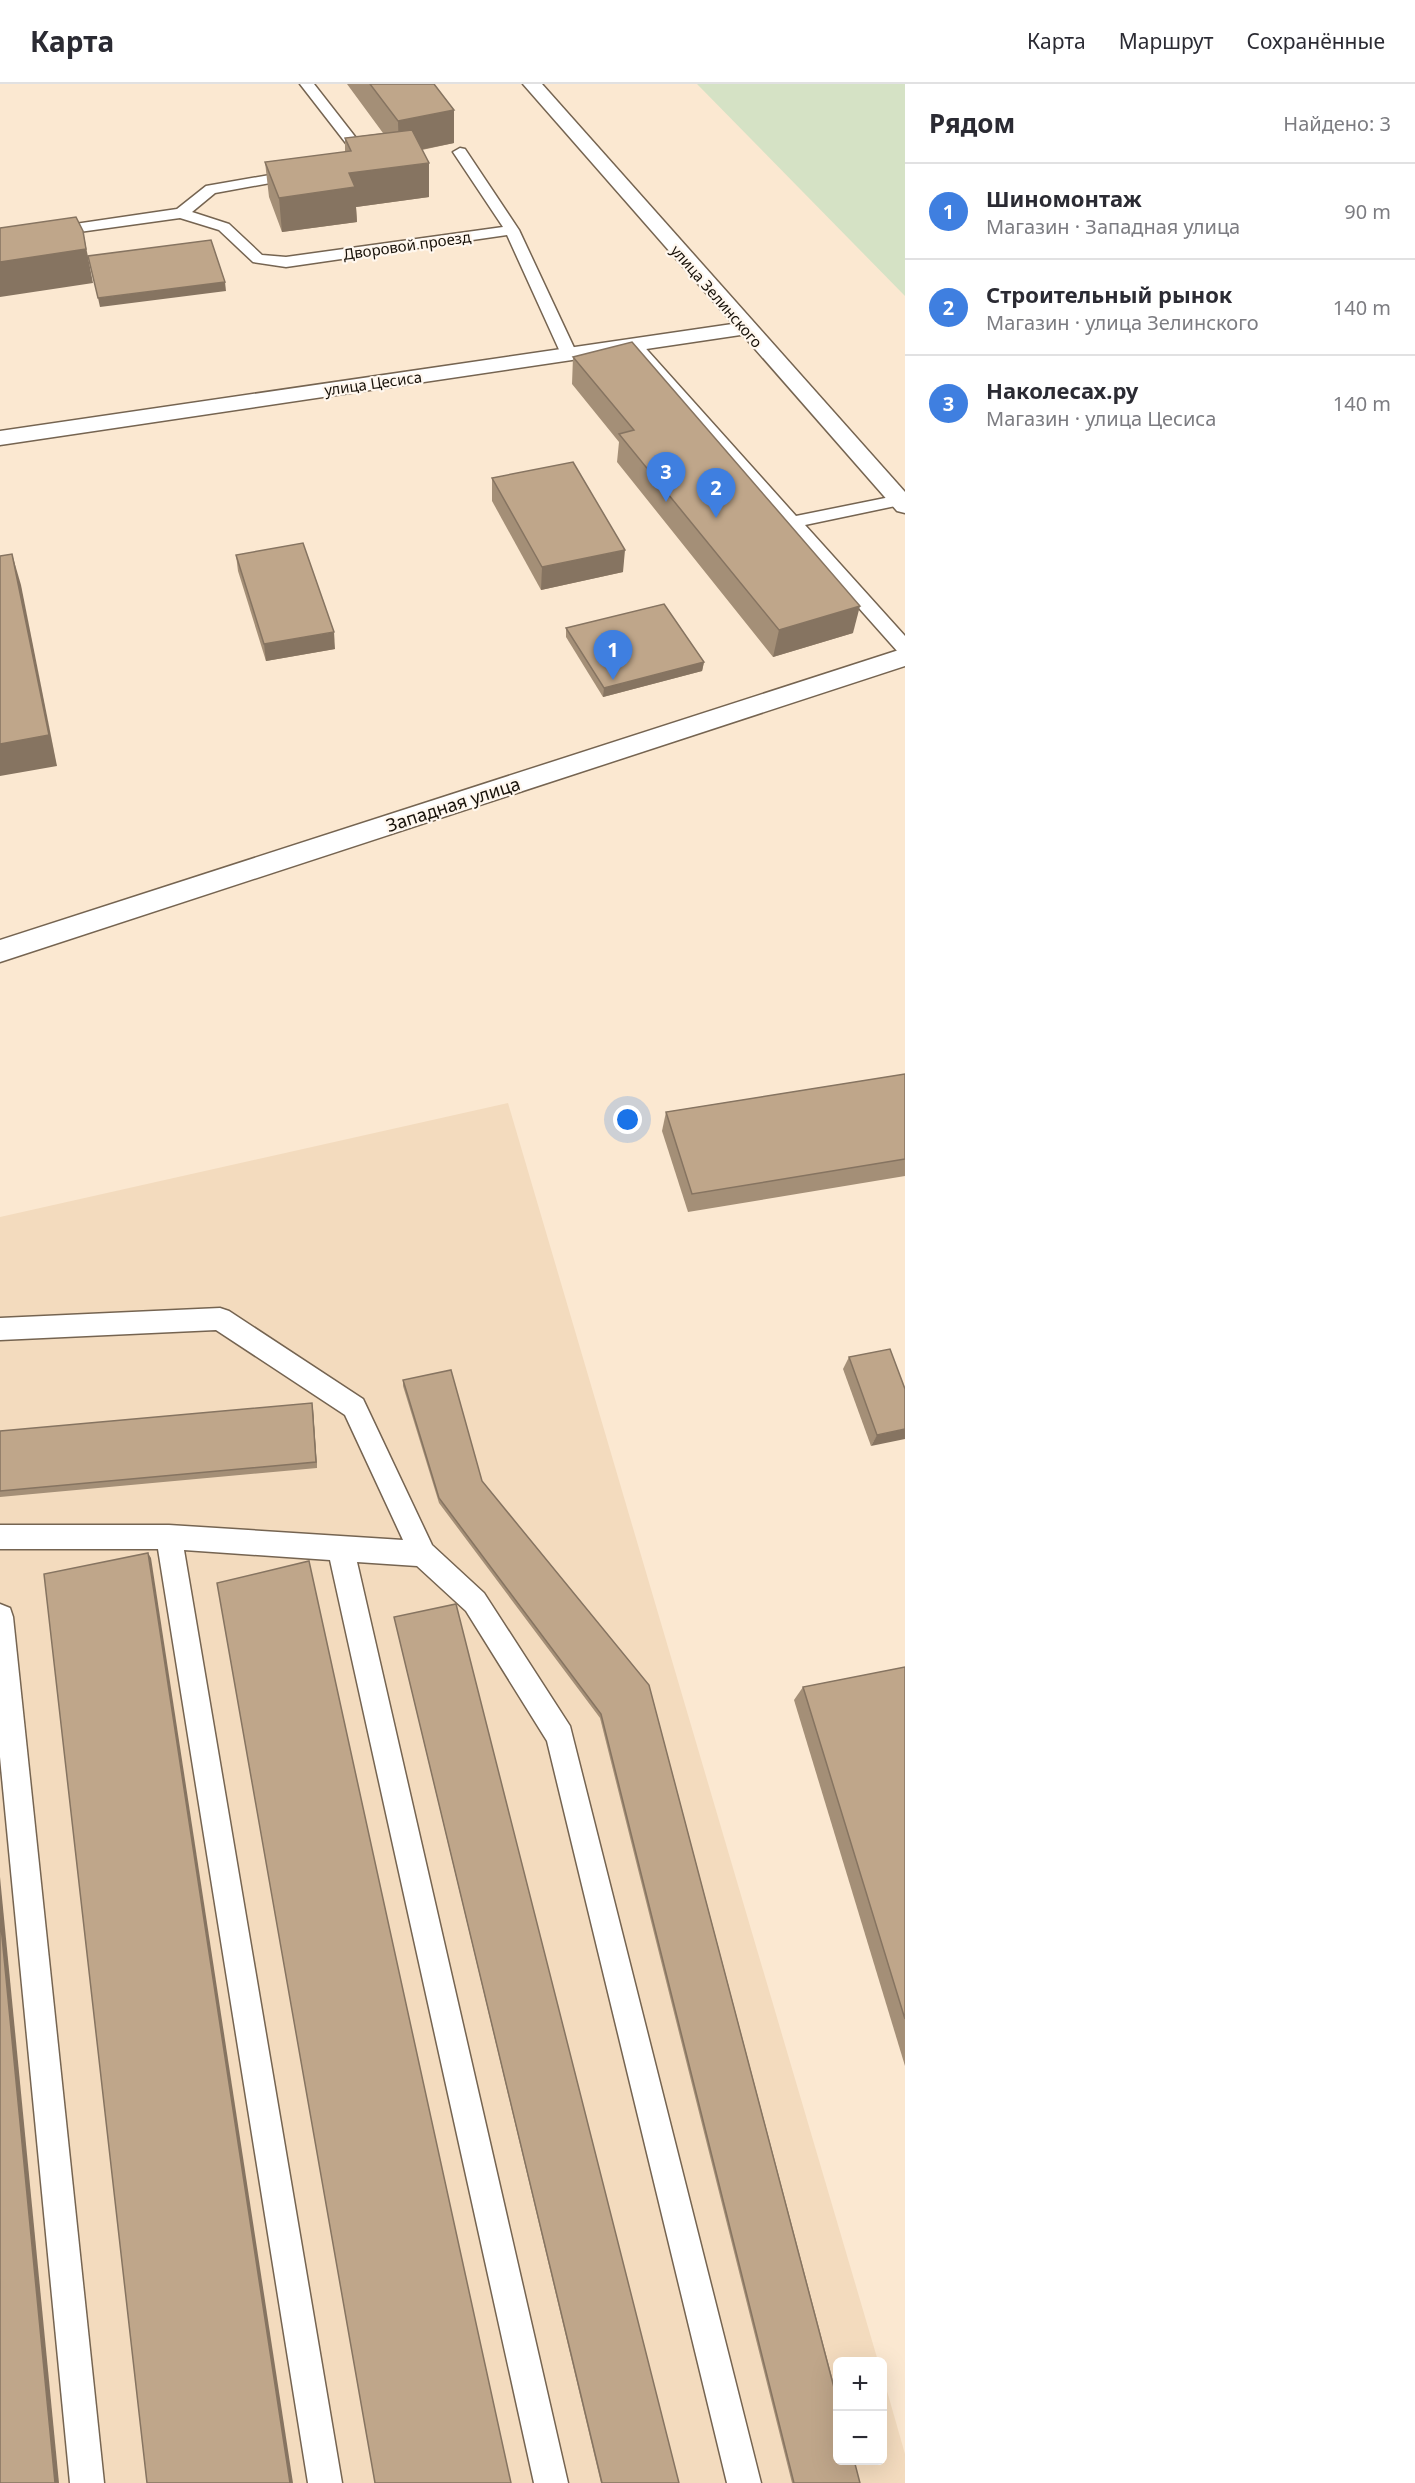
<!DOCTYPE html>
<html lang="ru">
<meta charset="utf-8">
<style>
:root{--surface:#fff;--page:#f2f2f3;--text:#2b2b33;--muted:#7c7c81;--line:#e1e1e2;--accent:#1a73e8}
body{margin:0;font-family:"Noto Sans",sans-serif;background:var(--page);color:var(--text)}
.controls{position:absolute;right:18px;bottom:18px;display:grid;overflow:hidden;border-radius:9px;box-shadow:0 6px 24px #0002}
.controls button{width:54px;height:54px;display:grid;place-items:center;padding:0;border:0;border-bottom:2px solid var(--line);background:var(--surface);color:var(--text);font:30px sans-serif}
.you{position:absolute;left:628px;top:1036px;width:21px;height:21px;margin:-15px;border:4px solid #fff;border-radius:50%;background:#1a73e8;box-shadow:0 0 0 9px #1a73e833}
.badge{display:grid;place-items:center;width:39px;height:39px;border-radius:50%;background:var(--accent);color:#fff;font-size:20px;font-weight:700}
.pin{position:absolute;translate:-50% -50px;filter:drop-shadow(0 2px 3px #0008)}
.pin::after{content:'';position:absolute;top:32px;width:21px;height:18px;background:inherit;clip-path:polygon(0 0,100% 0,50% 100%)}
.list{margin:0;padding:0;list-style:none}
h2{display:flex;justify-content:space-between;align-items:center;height:78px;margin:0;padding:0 24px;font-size:26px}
h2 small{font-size:20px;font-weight:400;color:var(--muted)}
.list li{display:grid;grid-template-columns:39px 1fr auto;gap:18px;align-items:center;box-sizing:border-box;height:96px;padding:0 24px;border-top:2px solid var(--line)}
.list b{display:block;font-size:22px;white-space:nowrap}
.list p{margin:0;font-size:20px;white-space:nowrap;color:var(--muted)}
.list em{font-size:20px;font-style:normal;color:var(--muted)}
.map{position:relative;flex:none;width:905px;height:2399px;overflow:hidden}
header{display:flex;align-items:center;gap:36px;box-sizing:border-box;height:84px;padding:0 30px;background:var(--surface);border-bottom:2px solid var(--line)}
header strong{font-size:28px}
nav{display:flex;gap:33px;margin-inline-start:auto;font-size:21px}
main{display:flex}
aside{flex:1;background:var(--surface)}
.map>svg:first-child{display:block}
.built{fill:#f3dbbe}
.green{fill:#d5e2c5}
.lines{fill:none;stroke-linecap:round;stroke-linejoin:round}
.lane-casing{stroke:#756451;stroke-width:3}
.street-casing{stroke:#756451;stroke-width:3}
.secondary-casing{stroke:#756451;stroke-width:3}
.lane{fill:#fff;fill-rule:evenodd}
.street{fill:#fff;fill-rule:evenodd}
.secondary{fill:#fff;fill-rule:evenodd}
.wall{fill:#a48f77}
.shaded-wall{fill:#867461}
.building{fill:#bfa68a;stroke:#867461;stroke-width:1.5}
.labels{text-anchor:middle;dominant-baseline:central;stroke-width:4.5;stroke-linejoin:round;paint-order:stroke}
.far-street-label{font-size:15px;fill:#171109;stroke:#fff7ee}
.street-label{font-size:18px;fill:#171109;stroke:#fff7ee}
</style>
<header>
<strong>Карта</strong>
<nav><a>Карта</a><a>Маршрут</a><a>Сохранённые</a></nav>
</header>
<main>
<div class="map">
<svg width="905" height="2399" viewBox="0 0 905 2399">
<rect width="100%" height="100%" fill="#fbe8d1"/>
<polygon class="built" points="508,1019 878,2277 838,2278 838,2376 882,2376 883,2293 905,2370 905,2399 0,2399 0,1133"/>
<polygon class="green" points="697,0 905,0 905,212"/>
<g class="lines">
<defs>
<g id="lane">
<polygon points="300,0 314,0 367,68 353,81 348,82 341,78 352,67"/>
<polygon points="460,64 465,65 519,146 577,270 575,273 569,275 561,270 507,151 286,183 253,178 219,146 180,134 0,159 0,151 177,125 206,102 298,86 303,87 305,90 303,93 215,109 192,128 229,140 262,171 286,173 503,143 453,68"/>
<polygon points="634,256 640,258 796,432 900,411 905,412 905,420 805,441 905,552 905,570 898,568 628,264 626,261 628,258"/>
<polygon points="220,1224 229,1227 363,1315 432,1461 484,1509 570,1642 761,2399 727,2399 547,1657 466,1527 417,1482 357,1478 568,2399 534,2399 330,1476 184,1466 342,2399 308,2399 158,1465 0,1465 0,1441 169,1441 403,1456 345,1331 216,1246 0,1256 0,1234"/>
<polygon points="0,1520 10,1524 13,1533 104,2399 70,2399 0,1673"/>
</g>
<g id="street">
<polygon points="746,238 754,239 757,244 754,249 0,361 0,347"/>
<polygon points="905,564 905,582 0,878 0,856"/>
</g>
<polygon id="secondary" points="523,0 542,0 905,408 905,429 897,427"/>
</defs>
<use href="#lane" class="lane-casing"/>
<use href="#street" class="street-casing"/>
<use href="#secondary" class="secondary-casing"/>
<use href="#lane" class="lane"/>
<use href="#street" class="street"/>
<use href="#secondary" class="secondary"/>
</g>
<g class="wall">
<polygon points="347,0 434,0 454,26 454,59 422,66 429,113 356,123 357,138 282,148 269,113 265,78 345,68 345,54 383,49"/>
<polygon points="573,273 853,549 773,573 617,378 619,358 572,300"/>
<polygon points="492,394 623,488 541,506 492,417"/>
<polygon points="236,471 335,565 266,577 238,487"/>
<polygon points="566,544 704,578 702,587 603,613 566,553"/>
<polygon points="905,990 905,1092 688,1128 662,1047 666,1028"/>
<polygon points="849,1273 905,1305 871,1362 843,1285"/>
<polygon points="403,1296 482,1397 649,1601 860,2399 792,2399 600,1634 439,1419 403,1302"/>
<polygon points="313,1325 317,1384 0,1413 0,1347"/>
<polygon points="394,1533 679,2399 601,2399"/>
<polygon points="905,1583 905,1982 794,1616 803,1603"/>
</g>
<g class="shaded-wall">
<polygon points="454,26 454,59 399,70 398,37"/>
<polygon points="429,79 429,113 356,123 357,138 282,148 279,114 349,89"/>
<polygon points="83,147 93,199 0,213 0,178"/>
<polygon points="225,198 226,207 100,223 98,214"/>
<polygon points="625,466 623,488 541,506 542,483"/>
<polygon points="12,470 21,501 57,682 0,692 0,660"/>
<polygon points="860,522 853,549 773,573 779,546"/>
<polygon points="334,548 335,565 266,577 264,560"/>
<polygon points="704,578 702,587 603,613 604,604"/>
<polygon points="312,1319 313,1325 317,1384 316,1378"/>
<polygon points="905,1345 905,1355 871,1362 877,1351"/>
<polygon points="148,1469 151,1474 293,2399 290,2399"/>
<polygon points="0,1793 59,2399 55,2399 0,1832"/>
</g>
<g class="building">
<polygon points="370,0 434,0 454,26 398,37"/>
<polygon points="412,46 429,79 349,89 355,103 279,114 265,78 351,67 345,54"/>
<polygon points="76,133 83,147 86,165 0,178 0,144"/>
<polygon points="211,156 225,198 98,214 88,172"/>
<polygon points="632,258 860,522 779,546 619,350 634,346 573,273"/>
<polygon points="573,378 625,466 542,483 492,394"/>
<polygon points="303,459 334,548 264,560 236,471"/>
<polygon points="12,470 49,651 0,660 0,472"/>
<polygon points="664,520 704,578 604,604 566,544"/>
<polygon points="905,990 905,1075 692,1110 666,1028"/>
<polygon points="890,1265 905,1305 905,1345 877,1351 849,1273"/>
<polygon points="451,1286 482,1397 649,1601 837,2315 837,2376 854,2376 860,2399 794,2399 601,1630 439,1414 403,1296"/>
<polygon points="312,1319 316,1378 0,1407 0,1347"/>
<polygon points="148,1469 290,2399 147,2399 44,1490"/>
<polygon points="309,1477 511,2399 375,2399 217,1499"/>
<polygon points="456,1520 679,2399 602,2399 394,1533"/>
<polygon points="905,1583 905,1935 803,1603"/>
<polygon points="0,1832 55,2399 0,2399"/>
</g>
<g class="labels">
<g class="far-street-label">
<text transform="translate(407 161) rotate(-8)">Дворовой проезд</text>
<text transform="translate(717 212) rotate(49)">улица Зелинского</text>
<text transform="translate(373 299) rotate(-8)">улица Цесиса</text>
</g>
<g class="street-label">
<text transform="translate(453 720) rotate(-18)">Западная улица</text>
</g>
</g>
</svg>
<div class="controls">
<button>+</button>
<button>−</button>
</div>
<div class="you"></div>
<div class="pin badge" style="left:613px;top:596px;background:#3f7fe0">1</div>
<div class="pin badge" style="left:716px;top:434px;background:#3f7fe0">2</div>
<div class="pin badge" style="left:666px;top:418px;background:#3f7fe0">3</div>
</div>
<aside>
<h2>Рядом<small>Найдено: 3</small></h2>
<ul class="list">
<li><span class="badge" style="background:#3f7fe0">1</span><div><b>Шиномонтаж</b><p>Магазин · Западная улица</p></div><em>90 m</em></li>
<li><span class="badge" style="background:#3f7fe0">2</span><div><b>Строительный рынок</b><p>Магазин · улица Зелинского</p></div><em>140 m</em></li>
<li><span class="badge" style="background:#3f7fe0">3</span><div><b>Наколесах.ру</b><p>Магазин · улица Цесиса</p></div><em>140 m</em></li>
</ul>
</aside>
</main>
